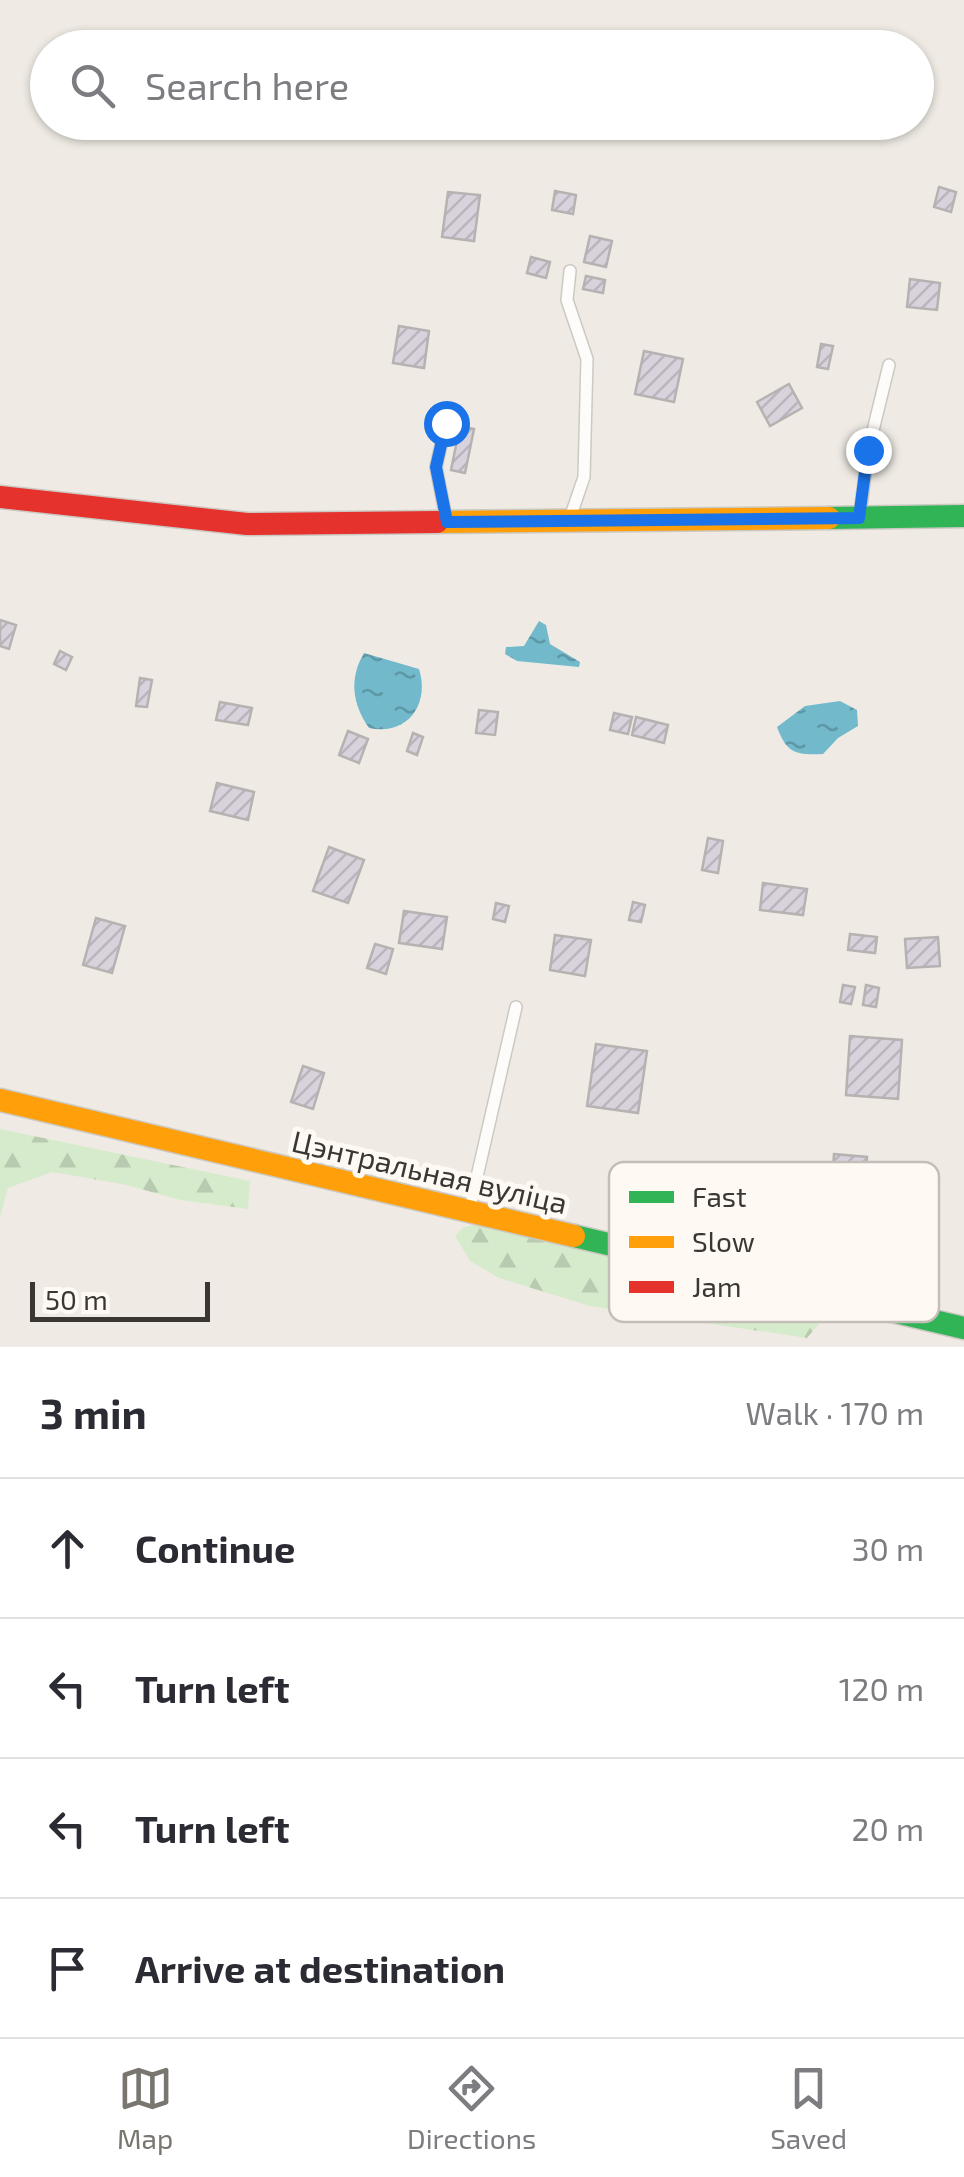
<!DOCTYPE html>
<meta charset="utf-8">
<style>
:root{--surface:#fff;--page:#f7f7f7;--text:#2b2b33;--muted:#7c7c81;--line:#e1e1e2;--accent:#797670}
body{margin:0;font-family:"Exo 2",sans-serif;background:var(--page);color:var(--text)}
.scale{position:absolute;left:30px;bottom:25px;width:180px;box-sizing:border-box;padding-left:10px;border:5px solid #3a3732;border-top:0;font-size:28px;line-height:35px;white-space:nowrap;color:#3a3732;-webkit-text-stroke:8px #fef9f2;paint-order:stroke}
.stop{position:absolute;width:30px;height:30px;margin:-22px;border:8px solid #1a73e8;border-radius:50%;background:#fff}
.stop.end{background:#1a73e8;border-color:#fff;box-shadow:0 2px 10px #0008}
.list{margin:0;padding:0;list-style:none}
h2{display:flex;justify-content:space-between;align-items:center;height:130px;margin:0;padding:0 40px;font-size:42px}
h2 small{font-size:32px;font-weight:400;color:var(--muted)}
.list li{display:grid;grid-template-columns:65px 1fr auto;gap:30px;align-items:center;box-sizing:border-box;height:140px;padding:0 40px;border-top:2px solid var(--line)}
.list b{display:block;font-size:38px;white-space:nowrap}
.list em{font-size:32px;font-style:normal;color:var(--muted)}
.icon{flex:none;width:55px;height:55px;fill:none;stroke:currentColor;stroke-width:2;stroke-linecap:round;stroke-linejoin:round}
.map{position:relative;flex:none;width:964px;height:1347px;overflow:hidden}
.search{position:absolute;background:var(--surface);box-shadow:0 2px 8px #0004;left:30px;right:30px;top:30px;height:110px;display:flex;align-items:center;gap:25px;box-sizing:border-box;padding:0 35px;border-radius:55px;color:var(--muted);font-size:38px}
.sheet{height:690px;background:var(--surface)}
nav{display:flex;justify-content:space-around;align-items:center;box-sizing:border-box;height:140px;border-top:2px solid var(--line);background:var(--surface);font-size:28px;color:var(--muted)}
nav a{display:grid;justify-items:center;gap:5px}
nav .on{color:var(--accent)}
.map>svg:first-child{display:block}
.forest{fill:url(#forest-firs)}
.water{fill:url(#water-ripples)}
.building{fill:url(#building-hatch);stroke:#b5b2b1;stroke-width:2.5}
.lines{fill:none;stroke-linecap:round;stroke-linejoin:round}
.lane-casing{stroke:#ccc9c3;stroke-width:14}
.fast-casing{stroke:#ccc9c3;stroke-width:25}
.slow-casing{stroke:#ccc9c3;stroke-width:25}
.jam-casing{stroke:#ccc9c3;stroke-width:25}
.lane{stroke:#fdfcfb;stroke-width:11}
.fast{stroke:#30b455;stroke-width:22}
.slow{stroke:#ff9f0a;stroke-width:22}
.jam{stroke:#e5322d;stroke-width:22}
.route{stroke:#1a73e8;stroke-width:12}
.labels{text-anchor:middle;dominant-baseline:central;stroke-width:10;stroke-linejoin:round;paint-order:stroke}
.street-label{font-size:30px;fill:#3a3732;stroke:#fef9f2}
.key{fill:#fef9f2;stroke:#c3bfb8;stroke-width:2.5}
.key-label{font-size:28px;fill:#3a3732}
</style>
<div class="map">
<svg width="964" height="1347" viewBox="0 0 964 1347">
<defs>
<pattern id="forest-firs" width="22" height="20" patternUnits="userSpaceOnUse" patternTransform="scale(2.5)"><rect width="22" height="20" fill="#d6ebcb"/><path d="M5 1l3.5 6h-7zM16 11l3.5 6h-7z" fill="#b8caaf"/></pattern>
<pattern id="water-ripples" width="26" height="14" patternUnits="userSpaceOnUse" patternTransform="scale(2.5)"><rect width="26" height="14" fill="#71b9cb"/><path d="M2 4q2-2 4 0t4 0M15 11q2-2 4 0t4 0" fill="none" stroke="#5e97a5"/></pattern>
<pattern id="building-hatch" width="6" height="6" patternUnits="userSpaceOnUse" patternTransform="scale(2.5)"><rect width="6" height="6" fill="#d8d2dc"/><path d="M-1 1l2-2M0 6l6-6M5 7l2-2" fill="none" stroke="#bab5bd"/></pattern>
</defs>
<rect width="100%" height="100%" fill="#efebe4"/>
<g class="forest">
<polygon points="0,1129 250,1181 248,1209 180,1200 127,1185 52,1172 8,1188 0,1217"/>
<polygon points="481,1224 813,1311 819,1324 807,1338 590,1306 499,1278 470,1261 455,1236 464,1227"/>
</g>
<g class="water">
<polygon points="539,621 546,625 550,644 580,662 579,667 517,661 505,654 506,647 524,646"/>
<path d="M364,653L419,669C430,704 408,736 369,728C352,704 349,678 364,653Z"/>
<path d="M840,701L857,710L858,726L838,738L823,754C796,755 787,754 777,727L805,706Z"/>
</g>
<g class="building">
<polygon points="939,187 956,192 951,212 934,207"/>
<polygon points="555,191 576,195 573,214 552,210"/>
<polygon points="448,192 480,195 474,241 442,237"/>
<polygon points="590,236 612,241 606,267 584,262"/>
<polygon points="531,257 550,262 546,278 527,273"/>
<polygon points="586,276 605,280 603,293 583,289"/>
<polygon points="910,279 940,283 937,310 907,307"/>
<polygon points="399,326 429,331 424,368 393,363"/>
<polygon points="821,344 833,346 828,369 817,367"/>
<polygon points="644,351 683,359 674,402 635,394"/>
<polygon points="789,384 802,408 770,426 757,402"/>
<polygon points="460,426 474,429 465,473 451,470"/>
<polygon points="0,620 16,625 9,649 0,646"/>
<polygon points="60,651 72,657 66,670 54,664"/>
<polygon points="140,678 152,680 147,707 136,706"/>
<polygon points="220,702 252,708 248,725 216,720"/>
<polygon points="479,710 498,712 495,735 476,733"/>
<polygon points="614,713 632,717 628,734 610,730"/>
<polygon points="636,717 668,725 664,743 632,735"/>
<polygon points="348,731 368,739 359,763 339,755"/>
<polygon points="413,733 423,737 417,755 407,751"/>
<polygon points="217,783 254,792 248,820 210,811"/>
<polygon points="708,838 723,841 718,873 702,870"/>
<polygon points="329,847 364,860 348,903 313,891"/>
<polygon points="763,883 807,889 803,915 760,910"/>
<polygon points="633,902 645,905 641,922 629,920"/>
<polygon points="496,903 509,906 505,922 493,919"/>
<polygon points="404,911 447,917 442,949 399,943"/>
<polygon points="96,918 125,926 112,973 83,965"/>
<polygon points="850,934 877,937 875,953 848,950"/>
<polygon points="555,935 591,940 585,976 550,970"/>
<polygon points="938,937 940,966 907,968 905,939"/>
<polygon points="375,944 393,949 386,974 367,968"/>
<polygon points="843,985 855,987 851,1004 840,1002"/>
<polygon points="866,985 879,988 876,1007 863,1005"/>
<polygon points="850,1036 902,1040 898,1099 846,1095"/>
<polygon points="596,1044 647,1051 638,1113 587,1106"/>
<polygon points="303,1066 324,1073 313,1109 291,1102"/>
<polygon points="834,1154 867,1157 863,1213 830,1211"/>
</g>
<g class="lines">
<defs>
<g id="lane">
<polyline points="570,271 567,300 587,359 584,477 570,518"/>
<polyline points="446,423 436,467 446,518"/>
<polyline points="860,514 868,451 889,365"/>
<polyline points="470,1207 516,1007"/>
</g>
<g id="fast">
<polyline points="829,518 964,516"/>
<polyline points="574,1236 964,1328"/>
</g>
<g id="slow">
<polyline points="437,522 829,518"/>
<polyline points="0,1100 574,1236"/>
</g>
<polyline id="jam" points="0,497 247,524 437,522"/>
</defs>
<use href="#lane" class="lane-casing"/>
<use href="#fast" class="fast-casing"/>
<use href="#slow" class="slow-casing"/>
<use href="#jam" class="jam-casing"/>
<use href="#lane" class="lane"/>
<use href="#fast" class="fast"/>
<use href="#slow" class="slow"/>
<use href="#jam" class="jam"/>
</g>
<g class="lines">
<polyline class="route" points="446,423 436,467 447,522 859,518 868,450"/>
</g>
<g class="labels">
<g class="street-label">
<text transform="translate(430 1171) rotate(13)">Цэнтральная вуліца</text>
</g>
</g>
<rect x="609" y="1162" width="330" height="160" rx="15" class="key"/>
<rect x="629" y="1191" width="45" height="12" fill="#30b455"/>
<rect x="629" y="1236" width="45" height="12" fill="#ff9f0a"/>
<rect x="629" y="1281" width="45" height="12" fill="#e5322d"/>
<g class="key-label">
<text x="692" y="1207">Fast</text>
<text x="692" y="1252">Slow</text>
<text x="692" y="1297">Jam</text>
</g>
</svg>
<div class="scale">50 m</div>
<div class="stop" style="left:446px;top:423px"></div>
<div class="stop end" style="left:868px;top:450px"></div>
<div class="search"><svg class="icon" aria-label="search" viewBox="0 0 24 24"><circle cx="10" cy="10" r="6"/><path d="M15 15l6 6"/></svg>Search here</div>
</div>
<section class="sheet">
<h2>3 min<small>Walk · 170 m</small></h2>
<ul class="list">
<li><svg class="icon" aria-label="ahead" viewBox="0 0 24 24"><path d="M12 20V5M6 11l6-6 6 6"/></svg><div><b>Continue</b></div><em>30 m</em></li>
<li><svg class="icon" aria-label="left" viewBox="0 0 24 24"><path d="M17 20v-9H6M10 6l-5 5 5 5"/></svg><div><b>Turn left</b></div><em>120 m</em></li>
<li><svg class="icon" aria-label="left" viewBox="0 0 24 24"><path d="M17 20v-9H6M10 6l-5 5 5 5"/></svg><div><b>Turn left</b></div><em>20 m</em></li>
<li><svg class="icon" aria-label="arrive" viewBox="0 0 24 24"><path d="M6 21V4h12l-3 4 3 4H6"/></svg><div><b>Arrive at destination</b></div></li>
</ul>
</section>
<nav>
<a class="on"><svg class="icon" aria-label="map" viewBox="0 0 24 24"><path d="M3 6l6-2 6 2 6-2v14l-6 2-6-2-6 2zM9 4v14M15 6v14"/></svg>Map</a>
<a><svg class="icon" aria-label="directions" viewBox="0 0 24 24"><path d="M12 3l9 9-9 9-9-9zM9 14v-3h6M13 9l2 2-2 2"/></svg>Directions</a>
<a><svg class="icon" aria-label="saved" viewBox="0 0 24 24"><path d="M7 4h10v16l-5-4-5 4z"/></svg>Saved</a>
</nav>
